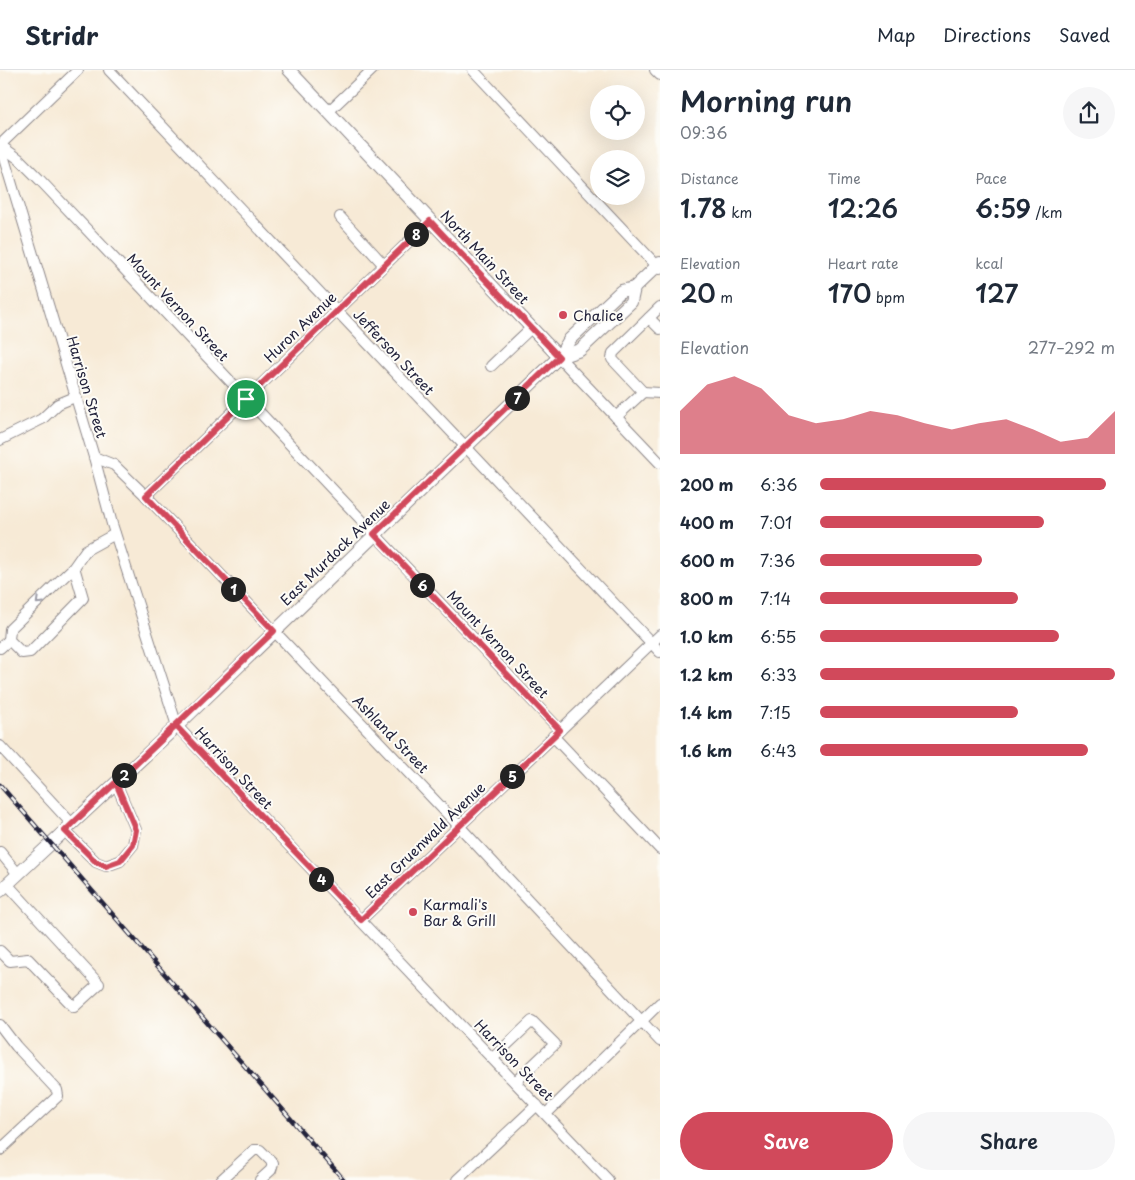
<!DOCTYPE html>
<meta charset="utf-8">
<style>
:root{--surface:#fff;--page:#f6f6f7;--text:#1f2937;--muted:#747a83;--line:#e0e1e3;--accent:#d1495b}
body{margin:0;font-family:"Playpen Sans",sans-serif;background:var(--page);color:var(--text);height:100vh;display:flex;flex-direction:column;font-size:19px;white-space:nowrap}
*{box-sizing:border-box;margin:0}
p{font-size:16px;color:var(--muted)}
.icon{flex:none;width:28px;height:28px;fill:none;stroke:currentColor;stroke-width:2;stroke-linecap:round;stroke-linejoin:round}
.map{position:relative;flex:1;overflow:hidden}
.drawer{display:flex;flex-direction:column;background:var(--surface);width:475px}
.drawer>*{flex:none}
.fabs{position:absolute;left:590px;top:15px;display:grid;gap:10px}
.fabs a{display:grid;place-items:center;width:55px;height:55px;border-radius:50%;background:var(--surface);box-shadow:0 5px 20px #0002;font-size:25px}
.pin{position:absolute;display:grid;place-items:center;width:42px;height:42px;color:#fff;margin:-21px;border:2px solid #fff;border-radius:50%;box-shadow:0 1px 5px #0007}
.km{position:absolute;width:25px;height:25px;margin:-12px;border-radius:50%;background:#222;color:#fff;font-size:14px;line-height:25px;text-align:center}
.round{display:grid;place-items:center;flex:none;width:52px;height:52px;border-radius:26px;background:var(--page)}
.overview{display:flex;align-items:center;justify-content:space-between;height:85px;padding:0 20px}
h1{font-size:28px;font-weight:600;line-height:38px}
.metrics{display:grid;grid-template-columns:repeat(3,1fr);gap:8px;height:85px;padding:5px 20px}
.metrics div{display:grid;align-content:center}
.metrics b{font-size:25px;font-weight:600}
.metrics small{font-size:14px;font-weight:400}
.metrics p{font-size:14px}
.chart{height:140px;padding:10px 20px}
.chart p{display:flex;justify-content:space-between}
.chart svg{width:100%;height:90px;margin-top:5px;fill:var(--accent);opacity:.7}
.primary-button{display:flex;gap:10px;margin-top:auto;padding:10px 20px}
.primary-button a{flex:1;height:58px;border-radius:30px;background:var(--accent);color:#fff;font-size:20px;font-weight:600;line-height:58px;text-align:center}
.primary-button a+a{background:var(--page);color:var(--text)}
ul{padding:0 20px;list-style:none;font-size:16px}
li{display:grid;grid-template-columns:80px 60px 1fr;align-items:center;height:38px}
li i{height:12px;border-radius:6px;background:var(--accent)}
header{display:flex;align-items:center;gap:30px;box-sizing:border-box;height:70px;padding:0 25px;background:var(--surface);border-bottom:1px solid var(--line)}
header strong{font-size:24px}
nav{display:flex;gap:28px;margin-inline-start:auto;font-size:18px}
main{display:flex;flex:1;min-height:0}
.map>svg:first-child{display:block}
.lines{fill:none;stroke-linecap:round;stroke-linejoin:round}
.minor-casing{stroke:#8c8688;stroke-width:12}
.major-casing{stroke:#8c8688;stroke-width:14}
.minor{stroke:#fff;stroke-width:10}
.major{stroke:#fff;stroke-width:12}
.rail-casing{stroke:#22223b;stroke-width:4.5}
.rail{stroke:#fdfcf7;stroke-width:2.5;stroke-dasharray:8;stroke-linecap:butt}
.oneway{stroke:#9c9ca7}
.route-casing{stroke:#fff;stroke-width:10}
.route{stroke:#d1495b;stroke-width:6}
.poi-dot{fill:#d1495b;stroke:#fdfcf7;stroke-width:2}
.labels{text-anchor:middle;dominant-baseline:central;stroke-width:4;stroke-linejoin:round;paint-order:stroke}
.street-label{font-size:14px;fill:#22223b;stroke:#fdfcf7}
.poi-label{font-size:14px;fill:#22223b;stroke:#fdfcf7;text-anchor:start}
</style>
<header>
<strong>Stridr</strong>
<nav><a>Map</a><a>Directions</a><a>Saved</a></nav>
</header>
<main>
<div class="map">
<svg width="660" height="1110" viewBox="0 0 660 1110">
<rect width="100%" height="100%" fill="#fdfcf7"/>
<filter id="ink" filterUnits="userSpaceOnUse"><feTurbulence type="fractalNoise" baseFrequency=".02" numOctaves="2"/><feDisplacementMap in="SourceGraphic" scale="10" xChannelSelector="R" yChannelSelector="G"/><feConvolveMatrix kernelMatrix="1 2 1 2 8 2 1 2 1" color-interpolation-filters="sRGB"/></filter>
<filter id="wash" filterUnits="userSpaceOnUse"><feTurbulence type="fractalNoise" baseFrequency=".0096" numOctaves="4" result="noise"/><feDisplacementMap in="SourceGraphic" scale="20" xChannelSelector="R" yChannelSelector="G"/><feGaussianBlur stdDeviation="1.12" result="paint"/><feColorMatrix in="noise" values="0 0 0 0 0 0 0 0 0 0 0 0 0 0 0 0 0 1.4 0 .05"/><feComposite in="paint" operator="in"/></filter>
<g filter="url(#wash)">
<rect width="100%" height="100%" fill="#f7ead6"/>
</g>
<g filter="url(#ink)">
<g class="lines">
<defs>
<g id="minor">
<path d="M109,0l551,582"/>
<path d="M473,0l187,199"/>
<path d="M655,0l5,5"/>
<path d="M328,42l44,-42"/>
<path d="M0,75l94,312 18,67 65,202 100,107 331,347"/>
<path d="M0,75l19,14 21,21 520,550"/>
<path d="M0,75l78,-75"/>
<path d="M340,147l44,48"/>
<path d="M649,248l11,11"/>
<path d="M559,287l101,106"/>
<path d="M491,296l40,-38"/>
<path d="M643,322l17,1"/>
<path d="M616,347l27,-25 -31,-33 1,-6 47,-46"/>
<path d="M0,370l42,-21 16,-15 17,-7"/>
<path d="M94,387l20,8 32,31 313,330 201,215"/>
<path d="M146,426l284,-275"/>
<path d="M74,497l9,31 -53,54 -8,1 -13,-13 1,-11 64,-62 12,-17 29,-16"/>
<path d="M0,578l9,-8"/>
<path d="M553,666l107,113"/>
<path d="M0,676l72,78"/>
<path d="M65,761l31,31 10,4 14,-5 13,-16 3,-15 -20,-47"/>
<path d="M0,782l18,22"/>
<path d="M361,850l299,-285"/>
<path d="M0,881l10,10 18,-2 46,48 25,-23 -92,-100"/>
<path d="M0,955l16,21 41,44 1,6 -58,54"/>
<path d="M493,988l39,-37 23,23 -40,38"/>
<path d="M546,1044l114,-111"/>
<path d="M221,1110l33,-30h6l13,13 -2,7 -11,10"/>
<path d="M457,1110l80,-75"/>
</g>
<g id="major">
<path d="M289,0l270,287"/>
<path d="M559,287l21,-7 51,-48 3,-14 26,-25"/>
<path d="M0,821l177,-165 382,-369 11,-18 51,-48 13,-3"/>
</g>
</defs>
<!-- minor casing -->
<use href="#minor" class="minor-casing"/>
<!-- major casing -->
<use href="#major" class="major-casing"/>
<!-- minor -->
<use href="#minor" class="minor"/>
<!-- major -->
<use href="#major" class="major"/>
<defs>
<path id="rail" d="M0,715l344,395"/>
</defs>
<!-- rail casing -->
<use href="#rail" class="rail-casing"/>
<!-- rail -->
<use href="#rail" class="rail"/>
</g>
<!-- one-way arrows -->
<defs><path id="oneway-chevron" d="M-2-3.5L2.5 0L-2 3.5" fill="none" stroke-width="1.6" stroke-linecap="round" stroke-linejoin="round" transform="scale(1.25)"/></defs>
<use class="oneway" href="#oneway-chevron" transform="translate(39 531) rotate(136)"/>
</g>
<g class="lines" filter="url(#ink)">
<defs>
<path id="route" d="M246,329l-100,97 128,135 -209,200 31,31 10,4 14,-5 13,-16 3,-15 -20,-47 60,-57 101,107 84,87 199,-190 -186,-196 185,-177 -129,-136 -184,178"/>
</defs>
<!-- route casing -->
<use href="#route" class="route-casing"/>
<!-- route -->
<use href="#route" class="route"/>
</g>
<!-- markers -->
<g class="poi-dot">
<circle cx="563" cy="245" r="5"/>
<circle cx="413" cy="842" r="5"/>
</g>
<g class="labels">
<!-- street labels -->
<g class="street-label">
<text transform="translate(485 187) rotate(47)">North Main Street</text>
<text transform="translate(178 237) rotate(47)">Mount Vernon Street</text>
<text transform="translate(300 257) rotate(-44)">Huron Avenue</text>
<text transform="translate(394 282) rotate(47)">Jefferson Street</text>
<text transform="translate(87 317) rotate(73)">Harrison Street</text>
<text transform="translate(335 482) rotate(-44)">East Murdock Avenue</text>
<text transform="translate(498 574) rotate(47)">Mount Vernon Street</text>
<text transform="translate(391 664) rotate(46)">Ashland Street</text>
<text transform="translate(234 698) rotate(47)">Harrison Street</text>
<text transform="translate(425 770) rotate(-44)">East Gruenwald Avenue</text>
<text transform="translate(514 990) rotate(46)">Harrison Street</text>
</g>
<!-- poi labels -->
<g class="poi-label">
<text x="573" y="245">Chalice</text>
<text x="423" y="834">Karmali's<tspan x="423" dy="16">Bar &amp; Grill</tspan></text>
</g>
</g>
</svg>
<div class="fabs">
<a><svg class="icon" aria-label="locate" viewBox="0 0 24 24"><circle cx="12" cy="12" r="6"/><path d="M12 2v4M12 18v4M2 12h4M18 12h4"/></svg></a>
<a><svg class="icon" aria-label="layers" viewBox="0 0 24 24"><path d="M12 4l9 5-9 5-9-5zM3 14l9 5 9-5"/></svg></a>
</div>
<div class="pin" style="left:246px;top:329px;background:#1e9e55"><svg class="icon" aria-label="arrive" viewBox="0 0 24 24"><path d="M6 21V4h12l-3 4 3 4H6"/></svg></div>
<b class="km" style="left:233px;top:519px">1</b>
<b class="km" style="left:124px;top:705px">2</b>
<b class="km" style="left:321px;top:809px">4</b>
<b class="km" style="left:512px;top:706px">5</b>
<b class="km" style="left:422px;top:515px">6</b>
<b class="km" style="left:517px;top:328px">7</b>
<b class="km" style="left:416px;top:164px">8</b>
</div>
<section class="drawer">
<div class="overview"><div><h1>Morning run</h1><p>09:36</p></div><a class="round"><svg class="icon" aria-label="share" viewBox="0 0 24 24"><path d="M12 15V3M7 8l5-5 5 5M5 13v7h14v-7"/></svg></a></div>
<div class="metrics">
<div><p>Distance</p><b>1.78<small> km</small></b></div>
<div><p>Time</p><b>12:26</b></div>
<div><p>Pace</p><b>6:59<small> /km</small></b></div>
</div>
<div class="metrics">
<div><p>Elevation</p><b>20<small> m</small></b></div>
<div><p>Heart rate</p><b>170<small> bpm</small></b></div>
<div><p>kcal</p><b>127</b></div>
</div>
<div class="chart"><p><span>Elevation</span>277–292 m</p>
<svg viewBox="0 0 160 44" preserveAspectRatio="none"><path d="M0 44V23L10 10L20 6L30 12L40 25L50 29L60 27L70 23L80 25L90 29L100 32L110 29L120 27L130 32L140 38L150 36L160 23V44z"/></svg>
</div>
<ul>
<li><b>200 m</b>6:36<i style="width:97%"></i></li>
<li><b>400 m</b>7:01<i style="width:76%"></i></li>
<li><b>600 m</b>7:36<i style="width:55%"></i></li>
<li><b>800 m</b>7:14<i style="width:67%"></i></li>
<li><b>1.0 km</b>6:55<i style="width:81%"></i></li>
<li><b>1.2 km</b>6:33<i style="width:100%"></i></li>
<li><b>1.4 km</b>7:15<i style="width:67%"></i></li>
<li><b>1.6 km</b>6:43<i style="width:91%"></i></li>
</ul>
<div class="primary-button"><a>Save</a><a>Share</a></div>
</section>
</main>
